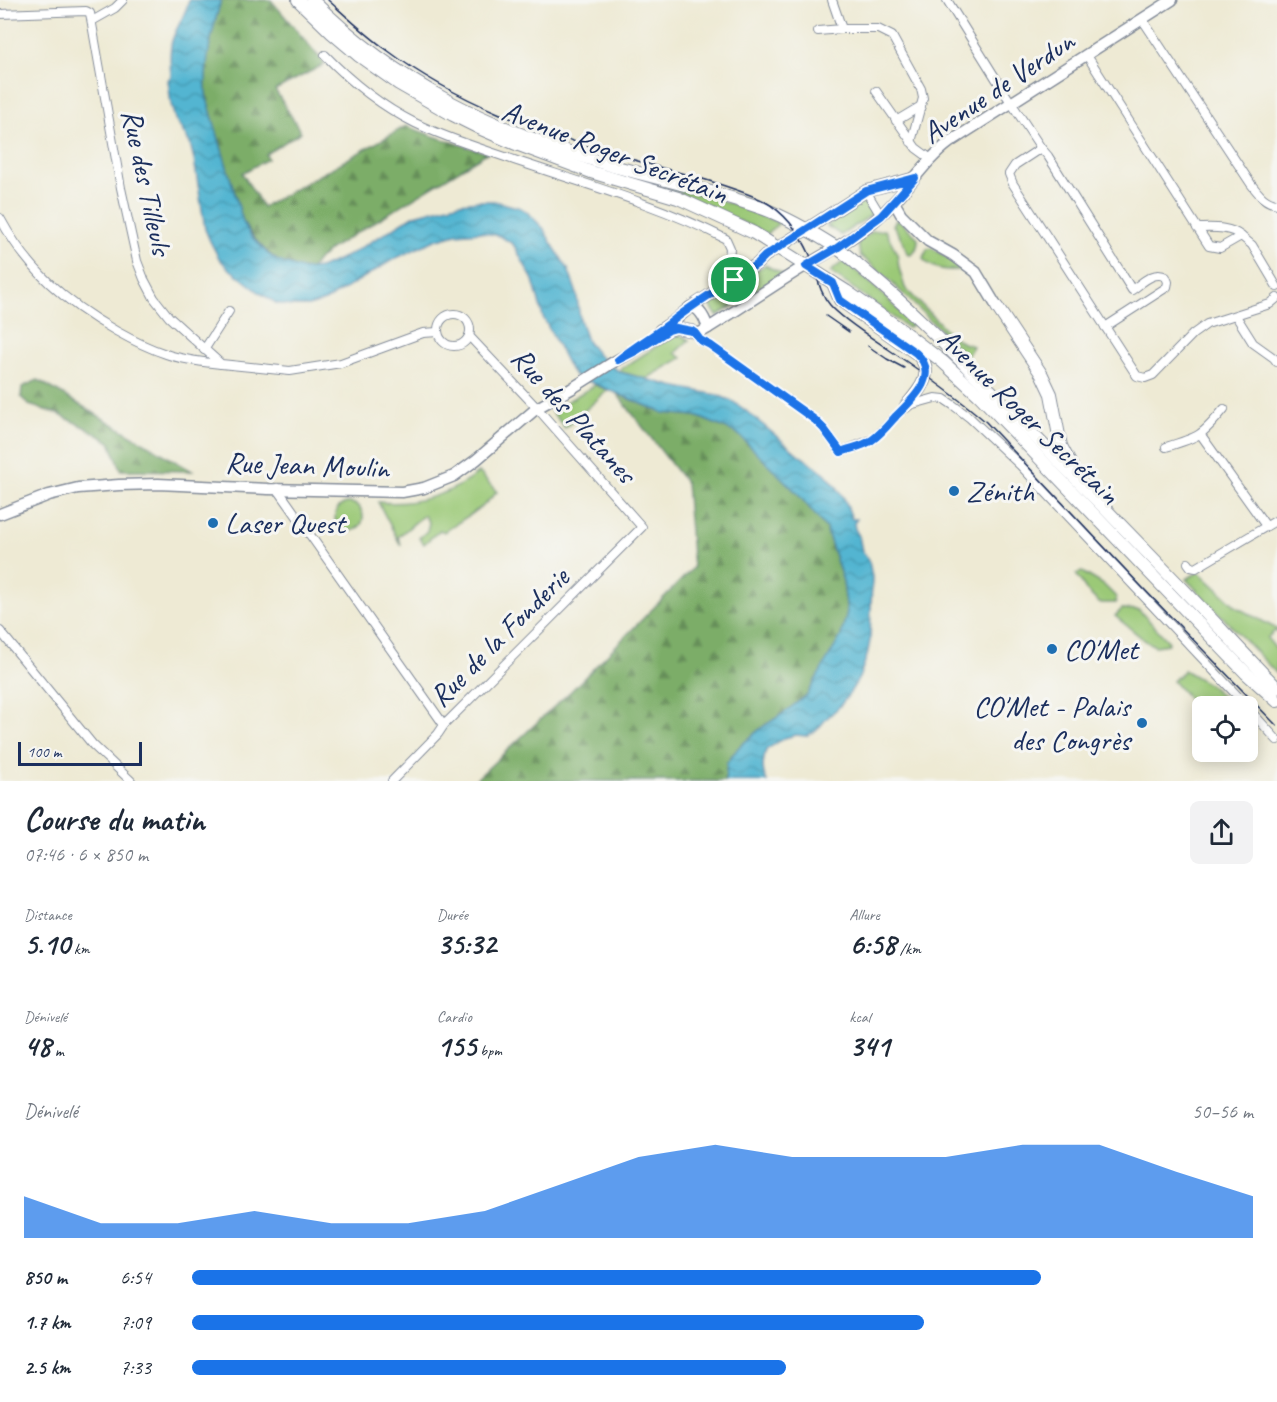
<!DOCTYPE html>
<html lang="fr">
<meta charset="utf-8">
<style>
:root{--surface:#fff;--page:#f2f2f3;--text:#1f2937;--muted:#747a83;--accent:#1a73e8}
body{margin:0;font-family:Caveat,sans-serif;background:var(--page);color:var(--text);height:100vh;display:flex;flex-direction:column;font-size:22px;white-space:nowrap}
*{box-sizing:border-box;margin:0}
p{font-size:20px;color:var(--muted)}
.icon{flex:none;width:33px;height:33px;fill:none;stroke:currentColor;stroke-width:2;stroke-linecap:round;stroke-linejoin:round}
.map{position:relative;height:781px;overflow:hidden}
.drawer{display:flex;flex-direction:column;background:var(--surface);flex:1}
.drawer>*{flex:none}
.buttons{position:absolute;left:1192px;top:696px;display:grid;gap:12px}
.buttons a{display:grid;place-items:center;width:66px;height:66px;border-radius:9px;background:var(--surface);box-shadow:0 3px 15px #0003;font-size:30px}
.scale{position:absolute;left:18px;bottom:15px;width:124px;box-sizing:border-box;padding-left:6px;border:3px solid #1b2f5e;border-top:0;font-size:16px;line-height:21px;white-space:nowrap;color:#1b2f5e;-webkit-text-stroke:4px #f6f6f2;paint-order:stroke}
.pin{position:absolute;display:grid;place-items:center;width:51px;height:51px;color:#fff;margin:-26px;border:3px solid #fff;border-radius:50%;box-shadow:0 2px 6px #0007}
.round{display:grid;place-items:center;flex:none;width:63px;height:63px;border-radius:9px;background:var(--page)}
.overview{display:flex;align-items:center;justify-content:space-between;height:102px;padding:0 24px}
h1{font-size:33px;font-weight:800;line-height:45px}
.figures{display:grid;grid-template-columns:repeat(3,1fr);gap:9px;height:102px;padding:6px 24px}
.figures div{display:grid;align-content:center}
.figures b{font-size:30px;font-weight:800}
.figures small{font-size:16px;font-weight:400}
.figures p{font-size:16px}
.chart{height:168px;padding:12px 24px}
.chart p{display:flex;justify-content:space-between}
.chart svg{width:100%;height:108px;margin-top:6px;fill:var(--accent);opacity:.7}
ul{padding:0 24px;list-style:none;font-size:20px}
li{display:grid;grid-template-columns:96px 72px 1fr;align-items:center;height:45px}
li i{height:15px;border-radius:8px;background:var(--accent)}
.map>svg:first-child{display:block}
.grass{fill:#9bc977;stroke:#5b7c6a;stroke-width:1.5}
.forest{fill:url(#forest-firs);stroke:#4c6e63;stroke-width:1.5}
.water{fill:url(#water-waves);stroke:#367298;stroke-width:1.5}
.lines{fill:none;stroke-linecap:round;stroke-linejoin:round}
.street-casing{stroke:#848c99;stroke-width:10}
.secondary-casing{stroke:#848c99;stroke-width:13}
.primary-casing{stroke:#848c99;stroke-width:14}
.street{stroke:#fff;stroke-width:8}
.secondary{stroke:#fff;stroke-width:10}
.primary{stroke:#fff;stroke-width:12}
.tram{stroke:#1b2f5e;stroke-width:1.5}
.route-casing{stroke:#fff;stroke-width:12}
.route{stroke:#1a73e8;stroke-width:8}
.poi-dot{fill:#1f6fb2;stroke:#f6f6f2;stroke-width:2}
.labels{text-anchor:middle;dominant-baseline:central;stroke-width:6;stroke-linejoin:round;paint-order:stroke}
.street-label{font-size:30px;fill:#1b2f5e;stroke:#f6f6f2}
.poi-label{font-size:30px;fill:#1b2f5e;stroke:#f6f6f2;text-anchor:start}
</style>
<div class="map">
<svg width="1277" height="781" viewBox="0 0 1277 781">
<defs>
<pattern id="forest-firs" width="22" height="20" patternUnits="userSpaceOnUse" patternTransform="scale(1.5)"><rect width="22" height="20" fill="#7cad68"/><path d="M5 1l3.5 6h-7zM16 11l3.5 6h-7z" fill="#658d59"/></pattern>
<pattern id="water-waves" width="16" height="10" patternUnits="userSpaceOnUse" patternTransform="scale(1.5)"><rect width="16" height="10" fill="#52b5d1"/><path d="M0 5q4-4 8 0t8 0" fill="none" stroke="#4394ad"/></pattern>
</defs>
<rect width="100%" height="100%" fill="#f6f6f2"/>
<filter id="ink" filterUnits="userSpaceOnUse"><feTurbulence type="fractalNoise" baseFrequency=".0167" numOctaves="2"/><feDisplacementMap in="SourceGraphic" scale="12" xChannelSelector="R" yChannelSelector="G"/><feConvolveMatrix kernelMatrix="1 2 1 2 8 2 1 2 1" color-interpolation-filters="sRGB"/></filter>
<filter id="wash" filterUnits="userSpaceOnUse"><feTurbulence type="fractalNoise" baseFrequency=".008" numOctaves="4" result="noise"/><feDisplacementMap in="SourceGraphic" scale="24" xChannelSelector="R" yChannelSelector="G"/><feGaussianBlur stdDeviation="1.35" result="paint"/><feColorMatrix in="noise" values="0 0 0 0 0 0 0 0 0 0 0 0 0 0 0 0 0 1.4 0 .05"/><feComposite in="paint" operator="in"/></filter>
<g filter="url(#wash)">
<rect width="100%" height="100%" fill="#eeead4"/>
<!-- grass -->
<g class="grass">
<path d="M642,179l91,25 46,19 -12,11 -87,-41 -38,-11z"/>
<path d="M864,201l9,13 -32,21 -14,-9z"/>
<path d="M896,220l4,1 18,17c0,7 -1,13 -8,17l-3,-2 -4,-12 -10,-16z"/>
<path d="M885,230l12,23 2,15 6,20 47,48 11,7 10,3 -6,10 -81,-79 -26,-22 -2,-11 1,-2 14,-11z"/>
<path d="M932,248l27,17 3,4 -2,1c-13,1 -28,-1 -37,-11l4,-10z"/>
<path d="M844,261l30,25 39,38 -5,4 -45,-33 -33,-23z"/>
<path d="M765,265l18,9 -66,42 -9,-15z"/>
<path d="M677,333l12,7 -14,13 7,5 -36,21 -28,-8z"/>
<path d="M595,385l13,5 -43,38 -14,-17z"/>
<path d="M479,472l18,20 -15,15 -38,25 -4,-2 -16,14 -5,-6 8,-7 2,-8 -5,-8 -26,22 3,7h-1l-22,-42c35,4 74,-7 101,-30z"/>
<circle cx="349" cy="517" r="14"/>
<path d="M1082,572l22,13 12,12v6h-17l-12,-12 -11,-17z"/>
<path d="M1199,572l39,36 39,21v3l-2,-1 -8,7 10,12v24l-91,-95z"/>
<path d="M1122,609l17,1 30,32 -1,2 -13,2 -8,-4 -32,-26z"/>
<path d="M1184,670l26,15 13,13 -4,7 -29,-5 -17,-19z"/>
</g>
<!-- forest -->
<g class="forest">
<path d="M221,0h50l54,64 -50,26 26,42 -35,22 2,5 -26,14 21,34 143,-81 27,10 54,17 -155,95 -13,11 -8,10c-30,4 -54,-25 -68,-47l-37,-126c-3,-32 6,-65 15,-96z"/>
<path d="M38,380l154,91 -71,-1 -11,-28 -24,-14 -28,-14 -29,-9 -8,-8 1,-10z"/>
<path d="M617,394l47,19 32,3 41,17 61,61 28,34 17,53 4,31 -6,24 -18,32 -16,27 -26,20 -20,13 -22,19 -12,16 -2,18h-251l97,-90 122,-123 -7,-85z"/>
</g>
<!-- water -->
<path class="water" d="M189,0h32c-9,31 -17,63 -15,95l37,127 8,14 17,18 10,7 26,9 16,-2 29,-13 66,-40 45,-12 18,-2h16l27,7 6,4 17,17 6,12 18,28 8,22 4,28 7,22 11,14 22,17 52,14 45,9 15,6 13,9 53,44 27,19 11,13 9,14 7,19h5l-3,4 1,6 4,7 3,15 7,10 3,16 -2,64 -3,15 -8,22 -10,16 -9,12 -13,12 -11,13 -10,5 -10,-1 -12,3 -18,12c-3,11 -5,21 1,31h-42l2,-18 11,-15 23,-20 20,-13 26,-20 34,-59 6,-24 -4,-31 -17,-53 -28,-34 -61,-61 -41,-17 -32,-3 -88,-37 -5,-5 -28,-54 -10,-37 -20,-36 -13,-8 -20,-4 -24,2 -21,6 -41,19 -69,42 -17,5h-17l-15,-3 -16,-10 -33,-26 -8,-9 -9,-17 -5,-12 -11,-70 -4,-16 -15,-24 -4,-15 -3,-24 3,-4c-1,-12 -2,-24 1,-35 4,-14 14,-26 17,-41z"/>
</g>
<g filter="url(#ink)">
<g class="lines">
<defs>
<g id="street">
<path d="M832,0l10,29h36l14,7 29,53 2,9 -12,44"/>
<path d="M947,0l61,98 33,50 7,8 84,134c10,-7 22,-20 34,-13l2,5 -1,5 -62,40"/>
<path d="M0,14l86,-3 4,2 31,175 16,73 7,18 10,19 15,19 21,19 31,28 69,7 51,-8 82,-30 15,-1"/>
<path d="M1142,19l109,165c8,10 13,18 26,20"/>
<path d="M92,21l23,-13 8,-8"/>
<path d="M818,31l24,-2"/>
<path d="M1086,54l123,192 11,2 21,-12 11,9 25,42"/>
<path d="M325,55c26,27 56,51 90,68 33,16 68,26 102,38 69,23 145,45 209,78l4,9 -2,22 6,10"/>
<path d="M876,91l40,57 15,11"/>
<path d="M896,121l25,-15"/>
<path d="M1041,148l-26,17 -6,9 4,10 124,192 8,2 8,-3 40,-41 14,-10 63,-20 7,-6"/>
<path d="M866,191l15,25"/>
<path d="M0,218c28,52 65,84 116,113 16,9 32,17 50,23 17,6 36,8 54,10"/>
<path d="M1197,228c15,0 32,-2 44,8"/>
<circle cx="454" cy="330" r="16"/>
<path d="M1236,316l17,27 21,15 3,4"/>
<path d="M695,333l5,7 10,5 105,75 9,9 17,23 33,-13 32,-33 29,-8 9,1 9,6 17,13 50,47 227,241"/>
<path d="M204,350l25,-39"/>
<path d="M1201,435l65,91"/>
<path d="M1166,447c33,-10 36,-11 58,-38"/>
<path d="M277,488l167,237"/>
<path d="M1188,563l3,4 5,1 81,-48"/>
<path d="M0,631l93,114 38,36"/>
<path d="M1248,708l29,32"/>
<path d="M392,781l46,-47 6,-9 198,-198 -105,-119 -68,-72"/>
</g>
<g id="secondary">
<path d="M894,202l7,12 27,27 25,14 23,17 21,35"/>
<path d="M690,307c10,0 15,12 18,21"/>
<path d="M660,330l15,-10 13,-11 69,-45 8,-8 101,-65c16,-5 32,-8 48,-13"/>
<path d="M0,514l49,-19 29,-7 41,-3 39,-1 110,5 134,3 22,-4 30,-12 22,-16 61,-52 34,-19 41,-26 24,-13 33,-20 7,-2 16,3 3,2h5c30,-18 59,-38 89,-57 31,-20 65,-36 92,-61 25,-22 42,-53 69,-73l222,-142"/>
</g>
<g id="primary">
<path d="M298,0l34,33 26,22 41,29 54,31 26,13 37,16 75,28 87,26 76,35 92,58 50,35 47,36 36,33 267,278 31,28"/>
<path d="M312,0c86,86 180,129 294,164 52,15 107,26 158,45 24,9 48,23 70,37 13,8 25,20 37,30 42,35 80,75 119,114 62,64 124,128 186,192 34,35 67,71 101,106"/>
<path d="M833,283l7,17 76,53c21,18 4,37 -10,53"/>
<path d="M997,307l45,68 9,19 10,52 12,23"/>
</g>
</defs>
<!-- street casing -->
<use href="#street" class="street-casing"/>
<!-- secondary casing -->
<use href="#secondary" class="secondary-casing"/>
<!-- primary casing -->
<use href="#primary" class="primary-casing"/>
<!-- street -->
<use href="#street" class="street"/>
<!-- secondary -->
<use href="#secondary" class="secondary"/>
<!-- primary -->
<use href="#primary" class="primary"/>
<!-- tram -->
<g class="tram">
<path d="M328,0c19,17 38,35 59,50 69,52 152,82 234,106 26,8 52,15 79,22 21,7 43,13 64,23 21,12 36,32 46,54 7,17 8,36 20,50 13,15 42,33 58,44 34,23 67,46 98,73l156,165 135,139"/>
<path d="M826,316l23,16"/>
<path d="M868,346l19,13 17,9"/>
</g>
</g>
</g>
<g class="lines" filter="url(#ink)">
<defs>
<path id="route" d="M915,178l-34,38 -44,32 -31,18 27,17 7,17 76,53c25,22 -4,47 -20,63 -7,8 -15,18 -24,24 -8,6 -21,8 -31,12l-17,-23 -9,-9 -105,-75 -10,-5 -5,-7 -3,-2 -16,-3 -7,2 -33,21 -18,9c18,-15 39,-26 57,-41 26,-20 55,-37 82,-55l8,-8 101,-65z"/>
</defs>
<!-- route casing -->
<use href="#route" class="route-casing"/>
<!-- route -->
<use href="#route" class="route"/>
</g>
<!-- markers -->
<g class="poi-dot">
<circle cx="954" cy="491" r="6"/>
<circle cx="213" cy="523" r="6"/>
<circle cx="1052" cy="649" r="6"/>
<circle cx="1142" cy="723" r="6"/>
</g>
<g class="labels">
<!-- street labels -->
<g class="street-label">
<text transform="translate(998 87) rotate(-34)">Avenue de Verdun</text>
<text transform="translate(615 152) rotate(21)">Avenue Roger Secrétain</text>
<text transform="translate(147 182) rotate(78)">Rue des Tilleuls</text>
<text transform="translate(574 415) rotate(48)">Rue des Platanes</text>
<text transform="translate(1029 416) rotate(44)">Avenue Roger Secrétain</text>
<text transform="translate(307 465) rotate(2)">Rue Jean Moulin</text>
<text transform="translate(499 637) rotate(-45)">Rue de la Fonderie</text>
</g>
<!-- poi labels -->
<g class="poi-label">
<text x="966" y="491">Zénith</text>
<text x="225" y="523">Laser Quest</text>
<text x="1064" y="649">CO'Met</text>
<text x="1130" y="706" text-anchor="end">CO'Met - Palais<tspan x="1130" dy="34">des Congrès</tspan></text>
</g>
</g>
</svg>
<div class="buttons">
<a><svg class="icon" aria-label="locate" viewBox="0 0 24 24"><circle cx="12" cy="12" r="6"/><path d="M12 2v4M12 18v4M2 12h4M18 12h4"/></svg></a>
</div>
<div class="scale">100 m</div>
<div class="pin" style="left:734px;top:280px;background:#1e9e55"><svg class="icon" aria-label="arrive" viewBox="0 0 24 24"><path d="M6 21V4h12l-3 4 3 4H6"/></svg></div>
</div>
<section class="drawer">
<div class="overview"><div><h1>Course du matin</h1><p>07:46 · 6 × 850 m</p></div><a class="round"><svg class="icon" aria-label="share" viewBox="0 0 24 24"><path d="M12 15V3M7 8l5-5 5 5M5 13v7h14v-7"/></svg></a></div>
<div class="figures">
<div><p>Distance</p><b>5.10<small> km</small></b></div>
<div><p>Durée</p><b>35:32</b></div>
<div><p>Allure</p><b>6:58<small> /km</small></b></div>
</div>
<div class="figures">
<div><p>Dénivelé</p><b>48<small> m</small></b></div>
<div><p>Cardio</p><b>155<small> bpm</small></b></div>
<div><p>kcal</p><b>341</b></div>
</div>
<div class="chart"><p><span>Dénivelé</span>50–56 m</p>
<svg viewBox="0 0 160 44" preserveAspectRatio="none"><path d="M0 44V27L10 38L20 38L30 33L40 38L50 38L60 33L70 22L80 11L90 6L100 11L110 11L120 11L130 6L140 6L150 17L160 27V44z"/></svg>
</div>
<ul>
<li><b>850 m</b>6:54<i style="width:80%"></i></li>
<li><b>1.7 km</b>7:09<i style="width:69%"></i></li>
<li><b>2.5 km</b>7:33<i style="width:56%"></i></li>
</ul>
</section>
